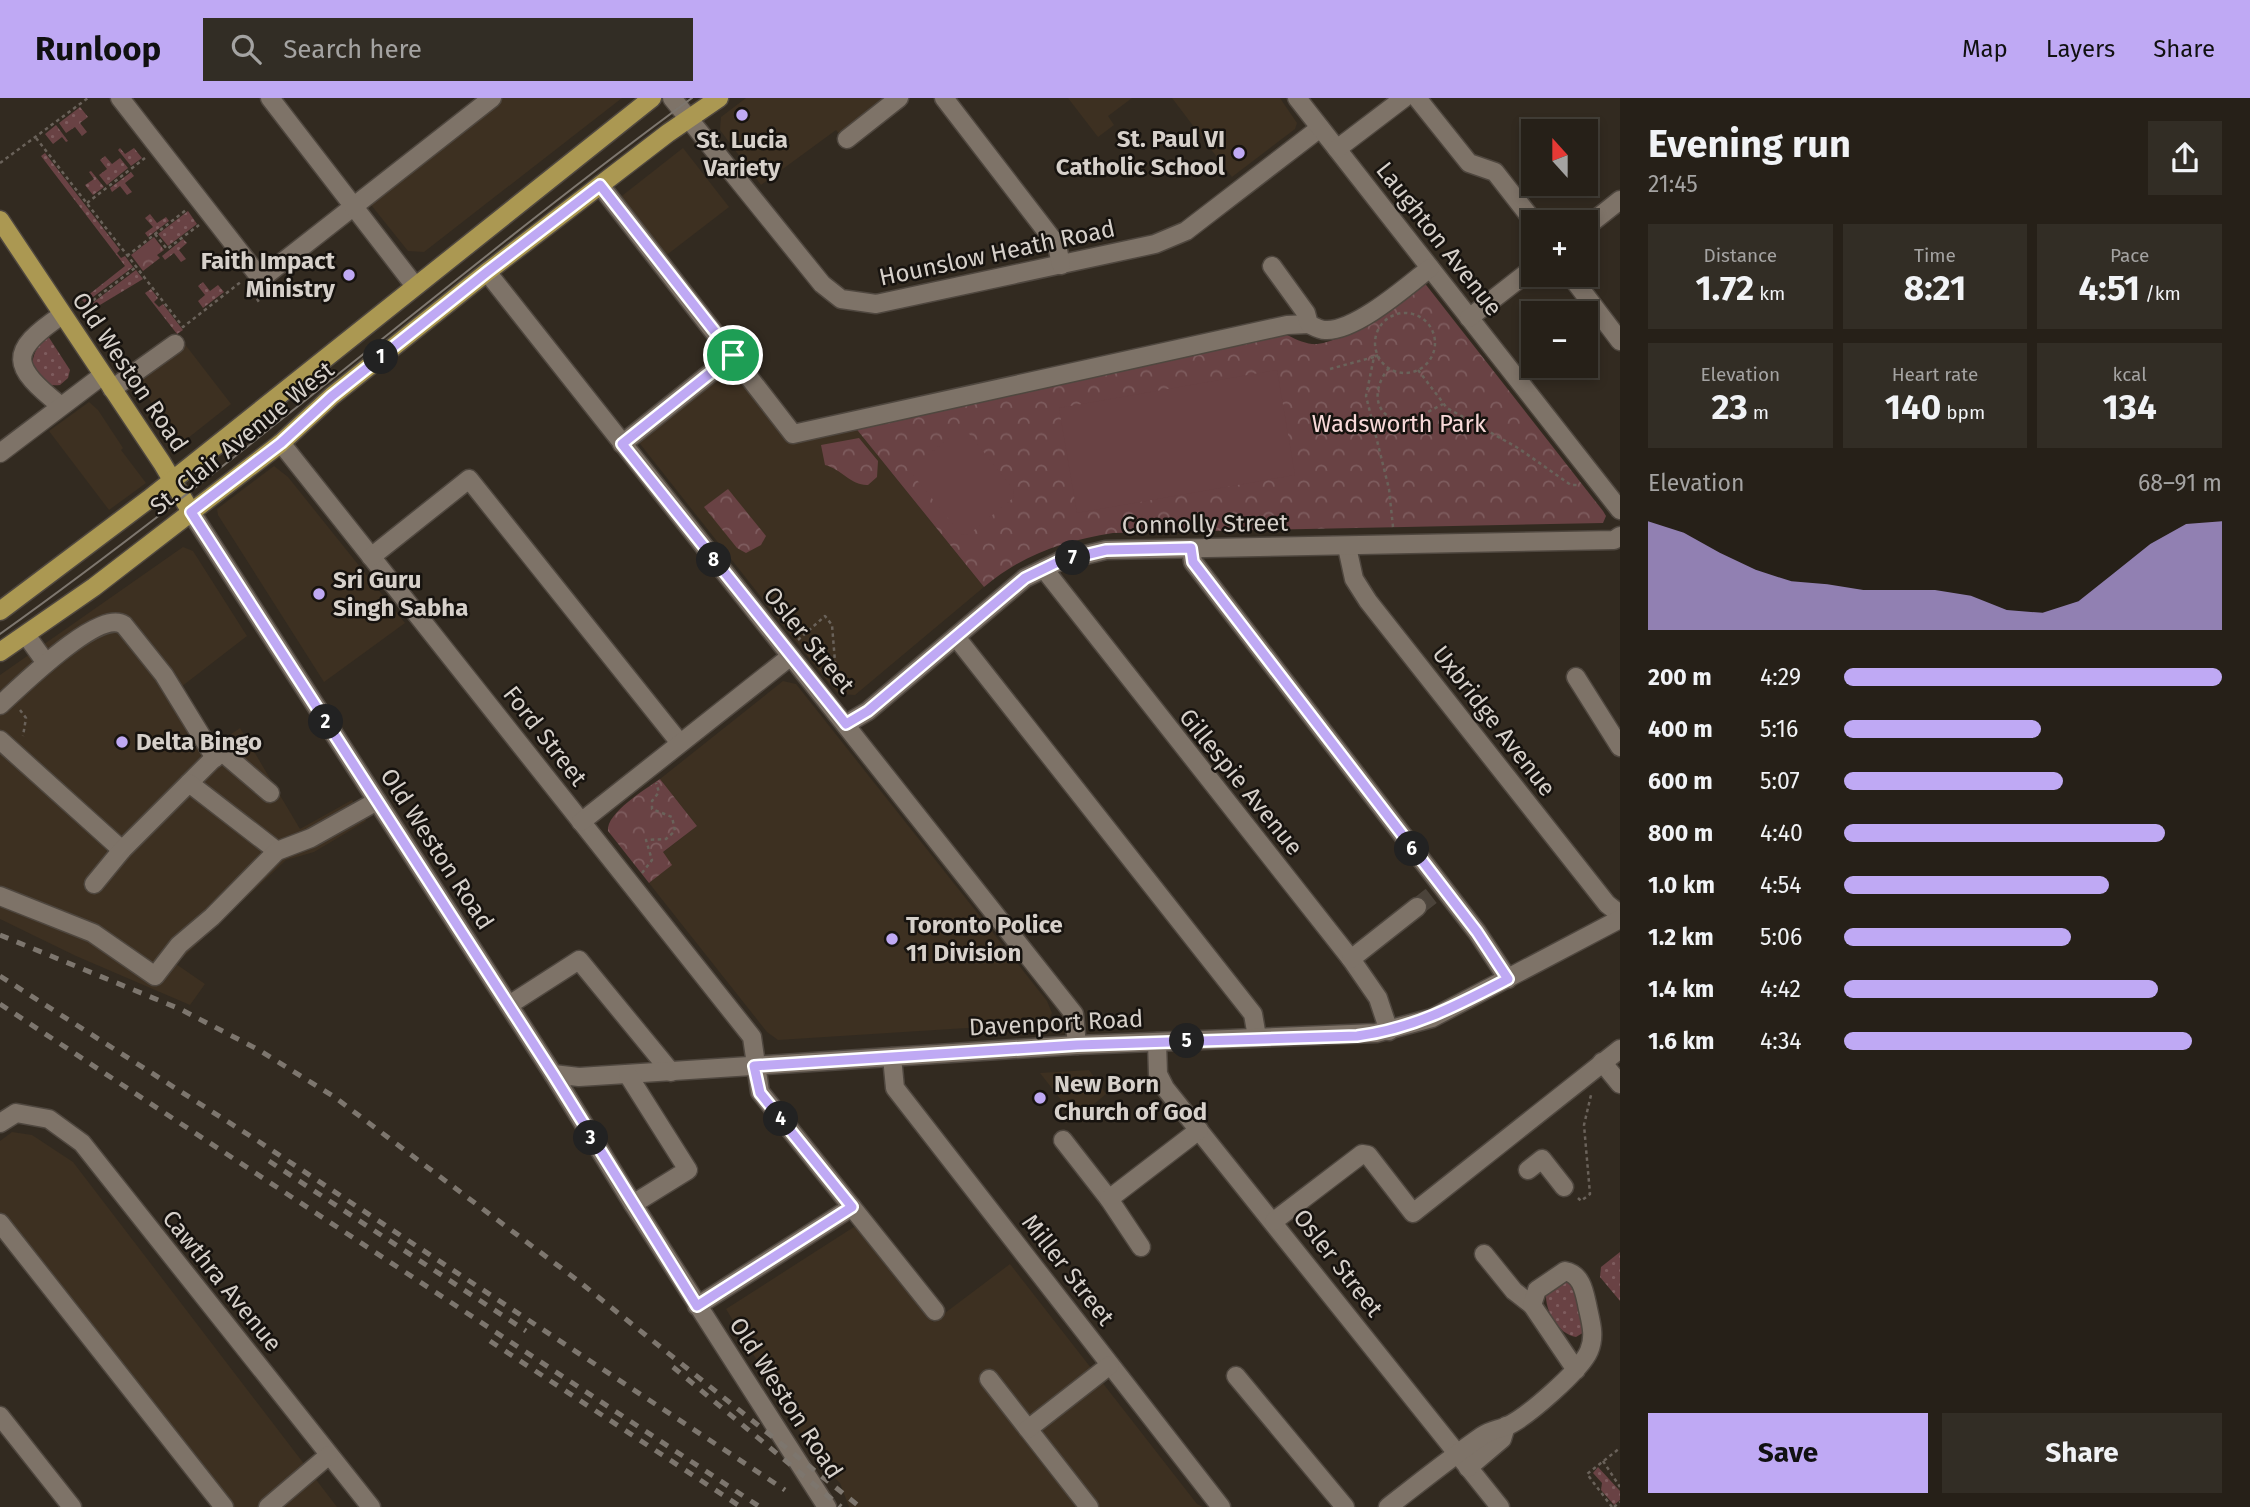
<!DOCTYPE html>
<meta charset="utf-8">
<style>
:root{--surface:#262018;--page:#322d25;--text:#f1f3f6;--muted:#a4a3a2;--line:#423e37;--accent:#bfa9f4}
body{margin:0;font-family:"Fira Sans",sans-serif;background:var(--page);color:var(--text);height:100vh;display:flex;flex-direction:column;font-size:26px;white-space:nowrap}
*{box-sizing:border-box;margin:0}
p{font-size:23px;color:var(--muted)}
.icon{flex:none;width:38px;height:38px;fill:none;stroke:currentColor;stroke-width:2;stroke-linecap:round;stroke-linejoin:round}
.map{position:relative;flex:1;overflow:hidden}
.drawer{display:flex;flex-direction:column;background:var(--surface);width:630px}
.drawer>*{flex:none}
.needle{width:46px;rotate:339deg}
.fabs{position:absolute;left:1521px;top:21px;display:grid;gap:14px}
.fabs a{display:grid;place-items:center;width:77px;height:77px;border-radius:0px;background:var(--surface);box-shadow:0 4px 10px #0003,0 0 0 2px var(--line);font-size:35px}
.pin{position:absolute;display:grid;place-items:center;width:60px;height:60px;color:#fff;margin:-30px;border:4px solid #fff;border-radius:50%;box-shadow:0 2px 7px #0007}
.km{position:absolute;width:35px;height:35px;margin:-18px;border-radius:50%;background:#222;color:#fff;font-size:19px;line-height:35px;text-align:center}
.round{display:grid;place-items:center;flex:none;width:74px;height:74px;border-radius:0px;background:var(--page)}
.summary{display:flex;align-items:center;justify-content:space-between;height:119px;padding:0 28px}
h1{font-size:38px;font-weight:700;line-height:52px}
.metrics{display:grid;grid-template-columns:repeat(3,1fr);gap:10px;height:119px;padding:7px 28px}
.metrics div{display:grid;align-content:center;border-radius:0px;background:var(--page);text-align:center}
.metrics b{font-size:35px;font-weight:700}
.metrics small{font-size:19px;font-weight:400}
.metrics p{font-size:19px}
.chart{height:196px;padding:14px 28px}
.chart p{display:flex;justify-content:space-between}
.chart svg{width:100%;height:126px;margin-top:7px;fill:var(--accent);opacity:.7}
.cta{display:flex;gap:14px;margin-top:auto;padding:14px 28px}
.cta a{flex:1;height:80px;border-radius:0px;background:var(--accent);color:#111;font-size:28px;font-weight:700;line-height:80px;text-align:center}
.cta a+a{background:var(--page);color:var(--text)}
ul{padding:0 28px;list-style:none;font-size:23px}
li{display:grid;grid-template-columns:112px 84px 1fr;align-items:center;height:52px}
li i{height:18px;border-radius:9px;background:var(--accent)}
header{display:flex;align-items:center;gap:42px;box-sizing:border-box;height:98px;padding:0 35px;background:var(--accent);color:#111}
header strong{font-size:33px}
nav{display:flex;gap:38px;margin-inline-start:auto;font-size:24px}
.search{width:490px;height:63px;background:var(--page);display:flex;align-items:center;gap:18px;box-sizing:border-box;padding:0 24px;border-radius:0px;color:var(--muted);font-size:26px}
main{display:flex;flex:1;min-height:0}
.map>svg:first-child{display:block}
.built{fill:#3d3021}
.grass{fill:url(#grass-dots)}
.park{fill:url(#park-crowns)}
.pitch{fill:#694244}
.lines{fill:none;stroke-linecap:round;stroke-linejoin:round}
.minor-tunnel{stroke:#4b433a;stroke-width:18;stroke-dasharray:18 9;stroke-linecap:butt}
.minor-casing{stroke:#4f473f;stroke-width:21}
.major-casing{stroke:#4f473f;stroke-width:21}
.path{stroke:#6a625a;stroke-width:2.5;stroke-dasharray:3.5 3.5;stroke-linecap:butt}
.minor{stroke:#7e7368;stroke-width:18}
.major{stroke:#ab9852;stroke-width:18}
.tram{stroke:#7d766e;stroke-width:2}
.rail{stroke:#7d766e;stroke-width:5;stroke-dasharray:9 9;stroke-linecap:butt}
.route-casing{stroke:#fff;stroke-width:14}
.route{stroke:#bfa9f4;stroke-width:9}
.poi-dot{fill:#bfa9f4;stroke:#17130f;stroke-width:2.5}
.labels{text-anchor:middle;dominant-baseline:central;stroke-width:5;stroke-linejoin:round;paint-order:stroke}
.poi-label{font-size:24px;font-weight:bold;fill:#d6d0ca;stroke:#17130f;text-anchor:start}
.street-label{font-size:24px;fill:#d6d0ca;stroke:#17130f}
.park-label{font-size:24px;fill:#f8d9d9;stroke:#17130f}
</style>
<header>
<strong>Runloop</strong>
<div class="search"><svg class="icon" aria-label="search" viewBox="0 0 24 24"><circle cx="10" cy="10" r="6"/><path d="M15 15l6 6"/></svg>Search here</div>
<nav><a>Map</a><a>Layers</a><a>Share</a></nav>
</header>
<main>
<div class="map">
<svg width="1620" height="1409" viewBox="0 0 1620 1409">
<defs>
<pattern id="grass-dots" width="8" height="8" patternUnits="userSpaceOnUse" patternTransform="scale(1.75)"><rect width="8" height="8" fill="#694244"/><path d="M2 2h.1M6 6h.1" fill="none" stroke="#7e5c5e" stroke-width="1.8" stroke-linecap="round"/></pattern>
<pattern id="park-crowns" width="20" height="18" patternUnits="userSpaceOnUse" patternTransform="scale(1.75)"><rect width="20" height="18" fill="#694244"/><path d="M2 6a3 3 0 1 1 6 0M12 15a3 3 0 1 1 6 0" fill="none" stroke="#7e5c5e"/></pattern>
</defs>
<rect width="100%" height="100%" fill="#322a20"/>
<!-- built -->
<g class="built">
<path d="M498,0h124l-198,154 -16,-1 -41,-51z"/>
<path d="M746,0h141l-47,37 -4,-5 -75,55 -41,-55 1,-13z"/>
<path d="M1068,0h64l-24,18 6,9 -16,12z"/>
<path d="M1172,0h108l17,25 -2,6 -63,48z"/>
<path d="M683,50l46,59 -65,50 -46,-58z"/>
<path d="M177,236l54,70 -48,38 -5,-1 -49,-71z"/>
<path d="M730,269l61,75 63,-16 130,161 -129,108 -16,-1 -10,-11 -192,-243z"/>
<path d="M89,304l9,8 25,38 -2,2 25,33 -37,27 -60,-79z"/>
<path d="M274,368l14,11 117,146 -81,59 -106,-167 -1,-6z"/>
<path d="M183,449l10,4 54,85 -66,51 37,56 22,-15 60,101 52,-29 14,21 -52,31 -28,8 -110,104 29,20 -15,21 -114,-49 -76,-37v-244z"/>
<path d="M783,583l13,3 251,317 5,12 -5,10 -269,17 -11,-8 -118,-149 22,-18 -9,-12 35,-27 -37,-47z"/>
<path d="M1089,972l17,24 -30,25 -36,-46z"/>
<path d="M12,1034l20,3 41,27 264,345h-110l-227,-287v-79z"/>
<path d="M857,1127l76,97 77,-58 187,240 6,3h-354l-9,-24 -21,-20 -93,-154z"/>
</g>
<!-- grass -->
<g class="grass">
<path d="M80,9l8,10 -8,6 7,9 -5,4 -7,-9 -9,6 -7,-10z"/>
<path d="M56,27l12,16 -2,1 -4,-5 -9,7 -8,-10z"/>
<path d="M120,50l5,6 9,-6 8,10 -11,8 -13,-16z"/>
<path d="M45,55l75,97 -3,3 4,5 4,-2 8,11 -48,36 -3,-3 43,-34 -84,-110z"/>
<path d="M105,58l7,8 8,-6 8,10 -21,17 -8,-10 8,-6 -7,-9z"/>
<path d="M91,73l13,16 -11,8 -8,-10 9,-6 -5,-7z"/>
<path d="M131,74l3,4 -9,7 7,9 -5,3 -7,-9 -8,6 -2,-4z"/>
<path d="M188,113l9,13 -29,22 -10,-12z"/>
<path d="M150,116l7,9 9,-6 3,4 -21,16 -3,-4 8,-6 -8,-9z"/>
<path d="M183,141l4,4 -8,7 7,9 -5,3 -7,-9 -9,7 -3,-4z"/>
<path d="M136,172l7,9 -53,32 -3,-4z"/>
<path d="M203,184l7,9 8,-6 6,7 -21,16 -5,-7 7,-6 -7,-9z"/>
<path d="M151,191l7,9 -4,4 5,5 4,-3 20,26 -6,4 -32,-41z"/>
<path d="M48,238l22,34 -2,8 -8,7c-32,4 -36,-31 -12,-49z"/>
<path d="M1620,1154v49l-20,-24 1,-10z"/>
<path d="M1565,1181l10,6 11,46 -10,6c-18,-3 -31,-26 -30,-43z"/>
<path d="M1598,1369l22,24v9l-6,5 -13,-15 1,-7 -9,-10z"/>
</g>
<!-- park -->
<g class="park">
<path d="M154,139l10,13 -7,5 3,3 -17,13 -12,-16z"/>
<path d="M1423,183l180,230 3,5 -3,7 -490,10c-49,8 -90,21 -129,54l-130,-161 431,-92c8,4 18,9 27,10 29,3 87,-46 111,-63z"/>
<path d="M859,340l19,23 -1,16 -9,8c-16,1 -27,-16 -43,-20l-4,-20z"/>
<path d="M728,391l38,47 -5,9 -15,8 -9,-5 -33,-41z"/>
<path d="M660,681l37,47 -34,26 9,13 -23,18 -41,-52c-2,-18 38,-42 52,-52z"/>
</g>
<!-- pitch -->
<g class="pitch">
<path d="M1277,272l18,105 -218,38 -18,-105z"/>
<path d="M959,332h7l48,60 -1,8 -45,37 -7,-1 -48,-59v-8z"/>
</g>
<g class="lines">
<!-- minor-tunnel -->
<path class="minor-tunnel" d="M1417,809l22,-17"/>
<defs>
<g id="minor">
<path d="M120,0l141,181 231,-181"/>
<path d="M270,0l145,188"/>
<path d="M672,0l150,186 19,15 35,5 279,-60 31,-13 134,-103"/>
<path d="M944,0l113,147 4,20"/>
<path d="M1297,0l323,412"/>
<path d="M1417,0l52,65 26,9 39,50"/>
<path d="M847,41l52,-41"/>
<path d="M1337,51l67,-51"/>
<path d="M600,87l193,249 494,-109 22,-1"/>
<path d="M1586,129l34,-27"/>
<path d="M1272,168l34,47 3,11c4,2 11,6 16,6 30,2 82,-44 105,-62"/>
<path d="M487,174l587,742 3,31"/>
<path d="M1570,177l50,66"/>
<path d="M1469,220l64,-50"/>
<path d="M112,291l63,-45"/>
<path d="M61,308c-50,-40 -54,-54 1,-91"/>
<path d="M281,345l471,594 8,55 175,219"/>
<path d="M622,346l111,-89"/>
<path d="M0,355l103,-78"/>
<path d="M191,414l362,562 80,130 194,303"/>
<path d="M1347,449l7,32 14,22 239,303 13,10"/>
<path d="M1191,451l2,13 284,370 31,47"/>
<path d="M371,459l98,-78 211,264"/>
<path d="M1044,471l307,390 27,39 11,33"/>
<path d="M26,537l20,28"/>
<path d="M956,539l297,377 4,23"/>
<path d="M1576,579l44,70"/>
<path d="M0,607c20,-18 99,-97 124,-80l40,50 51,83"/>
<path d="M846,626l22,-13 157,-133 35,-17 46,-11 508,-10 6,-4"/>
<path d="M0,642l122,110"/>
<path d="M189,685l32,-32 49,42"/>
<path d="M581,724l210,-166"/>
<path d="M94,786l28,-34 67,-67 88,68"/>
<path d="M0,798l93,37 62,43 24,-31 33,-28 65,-66 34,-13 66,-37"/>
<path d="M1351,861l66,-52"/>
<path d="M509,907l70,-45 92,112"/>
<path d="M1157,944l1,32 7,14 335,419"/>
<path d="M892,959l3,31 326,419"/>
<path d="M1602,964l18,22"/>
<path d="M553,976l26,3 498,-32 299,-12 56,-15 188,-99"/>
<path d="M628,977l60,95 -55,34"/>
<path d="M0,1025l16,-10 33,6 33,24 289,364"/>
<path d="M1063,1042l46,59"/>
<path d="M1528,1072l14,-11 22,28"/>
<path d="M1274,1123l88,-67 6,1 45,58 207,-164"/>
<path d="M0,1125l224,284"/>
<path d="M1141,1149l-32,-48 90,-69"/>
<path d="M1484,1156l30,37 18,14"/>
<path d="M697,1208l155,-99"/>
<path d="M1236,1278l109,131"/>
<path d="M989,1281l100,128"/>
<path d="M0,1318l72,91"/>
<path d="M1028,1331l82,-64"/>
<path d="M1468,1370l34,-29 4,-13"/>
<path d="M268,1409l61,-52"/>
<path d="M1388,1409c31,-24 62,-49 94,-71 9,-6 16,-6 25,-10 19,-8 74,-56 82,-75 7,-16 1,-31 -2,-47 -3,-14 -6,-30 -22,-33l-28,19 -5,15 44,65"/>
</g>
<g id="major">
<path d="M0,122l162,243 29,49"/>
<path d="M0,513l149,-112 503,-401"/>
<path d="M0,554l94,-65 187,-144 51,-47 155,-124 181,-139 51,-35"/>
</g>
</defs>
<!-- minor casing -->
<use href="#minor" class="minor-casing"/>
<!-- major casing -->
<use href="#major" class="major-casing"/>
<!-- path -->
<g class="path">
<path d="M36,40l147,189 59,-46"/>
<path d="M0,65l88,-65"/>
<path d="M87,105l58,-45"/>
<path d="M155,136l12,15 32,-24"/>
<path d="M127,158l59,-46"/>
<path d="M253,195l6,9"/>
<path d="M82,211l54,-42"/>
<circle cx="1405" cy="245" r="30"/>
<path d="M1378,257l-4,2 -8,39 23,93 4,38"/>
<path d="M1389,270c-20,24 -14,53 20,54l34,-18"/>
<path d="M1330,271l44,-12"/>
<path d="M1418,272l29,38 71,40 53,37h9"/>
<path d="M798,542l27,-24 7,9 5,61"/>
<path d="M20,612l6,8 -3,18"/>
<path d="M642,775l10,-13 -6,-20 20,-1 9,-8 -3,-14 -20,-8v-8l7,-9 -3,-9"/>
<path d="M1578,1100l3,3 9,-7 -6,-69 7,-30"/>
<path d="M1603,1363l17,26"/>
<path d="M1612,1409l-25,-33 33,-26"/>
<path d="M1614,1409l6,-5"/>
</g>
<!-- minor -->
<use href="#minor" class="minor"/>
<!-- major -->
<use href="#major" class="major"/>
<!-- tram -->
<path class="tram" d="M0,536c238,-170 457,-363 692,-536"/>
<!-- rail -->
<g class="rail">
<path d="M0,837l180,74 79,41 74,46 244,184 283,227"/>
<path d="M0,878l258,165 527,349"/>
<path d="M0,906l760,503"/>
<path d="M269,1063l257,170"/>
<path d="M490,1243l251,166"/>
<path d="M673,1269l168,140"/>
</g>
</g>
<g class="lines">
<defs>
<path id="route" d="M600,87l133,170 -111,89 224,280 22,-13 157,-133 35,-17 46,-11 85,-2 2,14 284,370 31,47c-50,26 -95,50 -151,57l-280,9 -323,21 6,27 92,114 -155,99 -144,-232 -362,-562 90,-69 51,-47 155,-124z"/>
</defs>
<!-- route casing -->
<use href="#route" class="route-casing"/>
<!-- route -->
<use href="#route" class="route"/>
</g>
<!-- markers -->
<g class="poi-dot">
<circle cx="742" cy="17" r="7"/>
<circle cx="1239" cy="55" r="7"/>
<circle cx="349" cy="177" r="7"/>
<circle cx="319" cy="496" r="7"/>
<circle cx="122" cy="644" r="7"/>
<circle cx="892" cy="841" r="7"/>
<circle cx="1040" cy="1000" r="7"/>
</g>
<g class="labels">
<!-- poi labels -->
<g class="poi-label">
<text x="1225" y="41" text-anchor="end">St. Paul VI<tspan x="1225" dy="28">Catholic School</tspan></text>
<text x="742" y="42" text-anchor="middle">St. Lucia<tspan x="742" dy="28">Variety</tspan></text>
<text x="335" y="163" text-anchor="end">Faith Impact<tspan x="335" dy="28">Ministry</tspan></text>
<text x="333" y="482">Sri Guru<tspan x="333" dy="28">Singh Sabha</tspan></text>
<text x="136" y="644">Delta Bingo</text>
<text x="906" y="827">Toronto Police<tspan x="906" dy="28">11 Division</tspan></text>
<text x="1054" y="986">New Born<tspan x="1054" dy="28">Church of God</tspan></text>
</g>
<!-- street labels -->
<g class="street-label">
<text transform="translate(1439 141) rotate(52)">Laughton Avenue</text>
<text transform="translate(997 155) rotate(-12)">Hounslow Heath Road</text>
<text transform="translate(130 274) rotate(56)">Old Weston Road</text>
<text transform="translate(242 340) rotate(-39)">St. Clair Avenue West</text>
<text transform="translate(1205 426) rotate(-1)">Connolly Street</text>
<text transform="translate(809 542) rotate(51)">Osler Street</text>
<text transform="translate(1494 623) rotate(52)">Uxbridge Avenue</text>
<text transform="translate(545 638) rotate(52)">Ford Street</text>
<text transform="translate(1241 684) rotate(51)">Gillespie Avenue</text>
<text transform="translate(437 751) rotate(57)">Old Weston Road</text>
<text transform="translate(1056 925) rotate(-3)">Davenport Road</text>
<text transform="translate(1338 1165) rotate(52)">Osler Street</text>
<text transform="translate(1068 1172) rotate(52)">Miller Street</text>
<text transform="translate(222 1183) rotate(51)">Cawthra Avenue</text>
<text transform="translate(786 1300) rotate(57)">Old Weston Road</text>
</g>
<!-- park labels -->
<g class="park-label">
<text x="1399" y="326">Wadsworth Park</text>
</g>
</g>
</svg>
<div class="fabs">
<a><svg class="needle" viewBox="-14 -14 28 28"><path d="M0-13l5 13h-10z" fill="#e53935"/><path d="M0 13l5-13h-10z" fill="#a4a3a2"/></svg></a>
<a>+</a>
<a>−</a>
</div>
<div class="pin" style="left:733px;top:257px;background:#1e9e55"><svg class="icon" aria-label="arrive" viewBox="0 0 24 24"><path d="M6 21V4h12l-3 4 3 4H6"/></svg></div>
<b class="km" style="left:381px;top:259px">1</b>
<b class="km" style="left:326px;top:624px">2</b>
<b class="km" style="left:591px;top:1040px">3</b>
<b class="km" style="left:781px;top:1021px">4</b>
<b class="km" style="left:1187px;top:943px">5</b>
<b class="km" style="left:1412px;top:751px">6</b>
<b class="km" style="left:1073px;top:460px">7</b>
<b class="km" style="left:714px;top:462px">8</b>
</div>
<section class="drawer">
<div class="summary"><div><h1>Evening run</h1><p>21:45</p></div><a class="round"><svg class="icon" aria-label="share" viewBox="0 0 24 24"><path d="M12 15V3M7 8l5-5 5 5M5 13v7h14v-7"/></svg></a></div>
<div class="metrics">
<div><p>Distance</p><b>1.72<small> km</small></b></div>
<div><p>Time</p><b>8:21</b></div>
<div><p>Pace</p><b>4:51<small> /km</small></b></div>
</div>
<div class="metrics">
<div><p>Elevation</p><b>23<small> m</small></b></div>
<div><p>Heart rate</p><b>140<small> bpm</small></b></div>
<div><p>kcal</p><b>134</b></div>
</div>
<div class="chart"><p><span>Elevation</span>68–91 m</p>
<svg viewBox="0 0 160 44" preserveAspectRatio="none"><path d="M0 44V6L10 10L20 17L30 23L40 27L50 28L60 30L70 30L80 30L90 32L100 37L110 38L120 34L130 24L140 14L150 7L160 6V44z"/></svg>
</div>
<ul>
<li><b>200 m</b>4:29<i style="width:100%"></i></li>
<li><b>400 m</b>5:16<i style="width:52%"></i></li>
<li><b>600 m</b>5:07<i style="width:58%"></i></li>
<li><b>800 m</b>4:40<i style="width:85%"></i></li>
<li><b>1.0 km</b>4:54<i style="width:70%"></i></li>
<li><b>1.2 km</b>5:06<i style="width:60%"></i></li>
<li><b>1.4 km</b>4:42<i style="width:83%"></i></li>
<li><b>1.6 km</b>4:34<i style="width:92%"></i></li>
</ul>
<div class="cta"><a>Save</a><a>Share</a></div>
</section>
</main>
